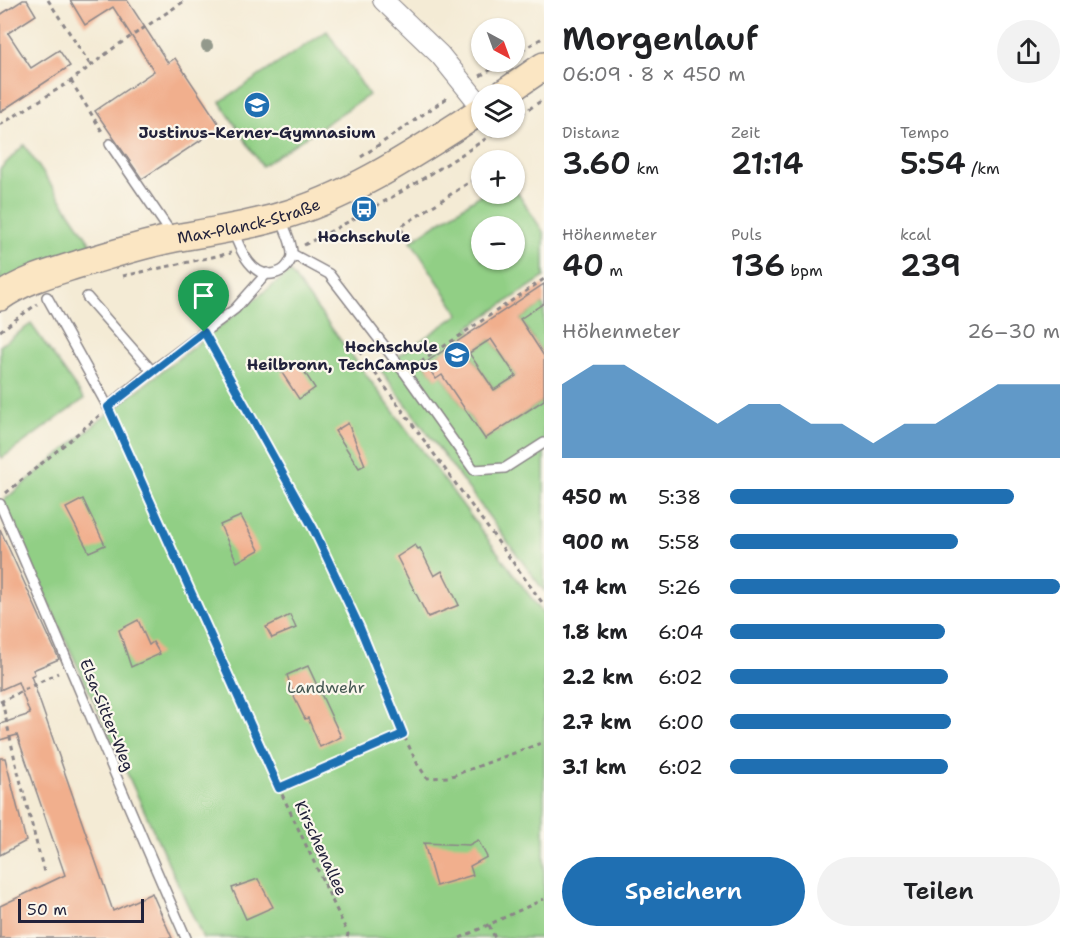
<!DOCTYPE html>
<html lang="de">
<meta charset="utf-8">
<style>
:root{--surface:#fff;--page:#f2f2f2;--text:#202124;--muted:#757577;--accent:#1f6fb2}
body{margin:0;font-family:"Shantell Sans",sans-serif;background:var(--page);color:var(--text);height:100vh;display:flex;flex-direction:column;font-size:22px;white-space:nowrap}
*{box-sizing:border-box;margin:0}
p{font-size:20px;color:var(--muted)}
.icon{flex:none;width:33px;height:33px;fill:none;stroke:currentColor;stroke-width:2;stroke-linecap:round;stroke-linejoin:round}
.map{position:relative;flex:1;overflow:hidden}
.panel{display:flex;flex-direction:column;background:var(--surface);width:534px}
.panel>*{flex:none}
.needle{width:39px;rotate:139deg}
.fabs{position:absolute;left:471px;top:18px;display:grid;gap:12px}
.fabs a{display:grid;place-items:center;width:54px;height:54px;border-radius:50%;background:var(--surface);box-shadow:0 2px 4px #0004;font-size:30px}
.scale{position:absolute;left:18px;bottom:15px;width:126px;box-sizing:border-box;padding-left:6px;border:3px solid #22223b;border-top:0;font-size:16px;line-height:21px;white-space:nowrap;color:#22223b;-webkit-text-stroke:4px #fbf7ec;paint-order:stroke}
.pin{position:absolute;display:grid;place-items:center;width:51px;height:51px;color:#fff;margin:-62px -26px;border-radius:50% 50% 50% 0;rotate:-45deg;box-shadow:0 0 6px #0007}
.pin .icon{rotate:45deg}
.round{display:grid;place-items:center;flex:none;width:63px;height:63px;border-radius:32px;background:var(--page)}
.head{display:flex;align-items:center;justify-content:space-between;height:102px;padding:0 18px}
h1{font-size:33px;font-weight:600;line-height:45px}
.figures{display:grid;grid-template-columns:repeat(3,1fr);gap:9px;height:102px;padding:6px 18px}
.figures div{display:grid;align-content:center}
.figures b{font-size:30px;font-weight:600}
.figures small{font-size:16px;font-weight:400}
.figures p{font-size:16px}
.chart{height:168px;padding:12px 18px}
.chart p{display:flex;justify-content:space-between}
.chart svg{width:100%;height:108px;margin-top:6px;fill:var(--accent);opacity:.7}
.button{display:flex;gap:12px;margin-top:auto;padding:12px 18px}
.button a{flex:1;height:69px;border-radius:36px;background:var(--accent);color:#fff;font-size:24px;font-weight:600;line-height:69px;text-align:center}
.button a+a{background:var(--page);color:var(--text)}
ul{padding:0 18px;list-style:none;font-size:20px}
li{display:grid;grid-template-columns:96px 72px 1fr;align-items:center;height:45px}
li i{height:15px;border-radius:8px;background:var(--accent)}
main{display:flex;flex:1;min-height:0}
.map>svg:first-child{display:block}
.green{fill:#91cf85;stroke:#5a7860;stroke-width:1.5;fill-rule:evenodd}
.building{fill:#f1af8d;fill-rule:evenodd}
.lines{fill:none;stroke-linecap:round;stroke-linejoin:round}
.lane-casing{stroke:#8b8688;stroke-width:12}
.street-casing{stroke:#8b8688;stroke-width:22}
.secondary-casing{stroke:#8b8688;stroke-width:30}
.path{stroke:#8b8688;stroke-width:3;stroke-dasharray:4.5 4.5;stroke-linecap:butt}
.lane{stroke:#fff;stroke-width:9}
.street{stroke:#fff;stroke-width:20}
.secondary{stroke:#fbe6c3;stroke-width:27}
.tree{fill:#93998c}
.route-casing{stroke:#fff;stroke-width:12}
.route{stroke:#1f6fb2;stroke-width:8}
.labels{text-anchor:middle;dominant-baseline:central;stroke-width:4.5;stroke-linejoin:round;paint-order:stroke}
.poi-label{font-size:16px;font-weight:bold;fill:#22223b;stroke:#fbf7ec}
.street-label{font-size:16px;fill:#22223b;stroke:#fbf7ec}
.park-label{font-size:16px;fill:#435651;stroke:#fbf7ec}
</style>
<main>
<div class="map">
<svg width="544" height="938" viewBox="0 0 544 938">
<rect width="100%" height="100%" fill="#fbf7ec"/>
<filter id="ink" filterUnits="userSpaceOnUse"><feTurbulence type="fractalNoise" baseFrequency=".0167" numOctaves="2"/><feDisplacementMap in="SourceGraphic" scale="12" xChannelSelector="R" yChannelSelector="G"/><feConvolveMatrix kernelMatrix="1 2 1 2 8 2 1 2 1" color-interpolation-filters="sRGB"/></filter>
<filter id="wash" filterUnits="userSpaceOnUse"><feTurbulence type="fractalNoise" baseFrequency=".008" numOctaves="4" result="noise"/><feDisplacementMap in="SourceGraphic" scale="24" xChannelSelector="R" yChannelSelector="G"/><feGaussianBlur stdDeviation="1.35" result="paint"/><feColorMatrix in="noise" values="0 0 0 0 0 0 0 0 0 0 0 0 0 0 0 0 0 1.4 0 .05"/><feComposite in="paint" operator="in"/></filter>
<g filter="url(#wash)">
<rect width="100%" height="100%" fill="#f4ebd5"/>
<!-- green -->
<g class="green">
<path d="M327,31l42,64 -107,71 -42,-64z"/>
<path d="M24,145l68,100 -92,46v-122z"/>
<path d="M515,189l29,44v44l-75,50 3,5 -47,32 11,14 6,-3 43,64 59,-39v191l-164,-222 79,-55 -48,-73 71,-47h32zM482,226h32v34h-32z"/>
<path d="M290,272l254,343v323h-341l-201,-436 114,-95z"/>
<path d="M542,304l2,4v48l-24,-37z"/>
<path d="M31,324l53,75 -82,59 -2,-3v-109z"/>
<path d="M491,339l25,37 -22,14 -25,-37z"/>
</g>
<g id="blocks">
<!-- building -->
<g class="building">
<path d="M23,0h4l9,15 -28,18 23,35 28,-18 11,16 -70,46v-97z"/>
<path d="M70,0h57l41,63 7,-5 46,69 -79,52 -47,-68 59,-40 -41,-64 -28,18z"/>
<path d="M544,284v19l-24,16 24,37v44l-59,39 -43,-64 -6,4 -11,-16zM491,339l25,37 -22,14 -25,-37z"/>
<path d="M298,362l17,26 -16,11 -17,-26z"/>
<path d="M348,423l17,42 -6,3 -24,-37z"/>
<path d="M83,499l22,46 -16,7 -23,-44z"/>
<path d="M241,516l18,34 -22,12 -17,-37z"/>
<path d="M0,529l59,130 -26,11 2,4 -4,2 82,235 39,-18 20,45h-172v-32l65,-31 -48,-140 -17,5v-16l30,-10 -12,-32 -18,8z"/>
<path d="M415,545l3,4 2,-1 14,28 8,-5 17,34 -31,12 -31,-60z"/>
<path d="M290,615l6,13 -24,10 -6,-11z"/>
<path d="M138,620l11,25 4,-3 7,12 -29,13 -12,-37z"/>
<path d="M308,666l33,71 -21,10 -12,-29 -3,1 -10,-20 -8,-24z"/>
<path d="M0,758h5l21,83 -26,14z"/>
<path d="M478,840l9,17 -17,9 3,9 -37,11 -12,-43 45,2z"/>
<path d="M258,879l15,28 -27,12 -14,-31z"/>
</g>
</g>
</g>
<g filter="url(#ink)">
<use href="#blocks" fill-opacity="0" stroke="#8b8688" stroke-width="1.5"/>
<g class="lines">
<defs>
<g id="lane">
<path d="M110,144l63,92"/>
<path d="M233,230c6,18 21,55 48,41 5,-2 10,-10 11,-15 1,-12 -7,-26 -11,-37"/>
<path d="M292,254l37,20 76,99 69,97 31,-2 39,-25"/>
<path d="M47,297l61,110 44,-36 83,-62 32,-36"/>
<path d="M87,297l65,74"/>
<path d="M0,504c63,144 122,290 186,434"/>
</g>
<path id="street" d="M383,0l57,55 42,52"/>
<g id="secondary">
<path d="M503,94l41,-28"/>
<path id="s1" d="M0,297c24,-17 51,-24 79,-33 32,-9 64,-20 96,-26 35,-6 69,-11 103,-21 73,-20 140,-66 204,-107"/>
</g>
</defs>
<!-- lane casing -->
<use href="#lane" class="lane-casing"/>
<!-- street casing -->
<use href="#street" class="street-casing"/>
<!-- secondary casing -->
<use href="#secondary" class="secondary-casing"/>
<!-- path -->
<g class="path">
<path d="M48,0l43,66"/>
<path d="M514,55l30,-18"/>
<path d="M480,76l24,-14"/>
<path d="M71,81l32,52"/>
<path d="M514,119l30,-20"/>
<path d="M0,125l71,-44 44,-34 71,-47"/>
<path d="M361,157l89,-61"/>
<path d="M403,243l-1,-17 80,-52"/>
<path d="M304,245c69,-35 134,-74 198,-117"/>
<path d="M123,276l108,-23"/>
<path d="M0,331l37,-27"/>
<path d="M210,342l103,186 47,100 43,106 15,31 9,13 22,-1 95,-35"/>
<path d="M359,351l185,254"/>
<path d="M413,367l131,-88"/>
<path d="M112,417l167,371 69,146 -1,4"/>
<path d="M6,493l94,-78"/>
<path d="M2,701l13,59 29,112"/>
<path d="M0,702l58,-29"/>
<path d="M279,788l124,-54"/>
<path d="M489,925l6,13"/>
<path d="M460,938l84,-39"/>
</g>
<!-- lane -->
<use href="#lane" class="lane"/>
<!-- street -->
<use href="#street" class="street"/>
<!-- secondary -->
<use href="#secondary" class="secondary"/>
</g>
<!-- trees -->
<circle class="tree" cx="207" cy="46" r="6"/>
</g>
<g class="lines" filter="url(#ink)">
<defs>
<path id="route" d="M204,332l109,196 47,100 43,106 -124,54 -171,-381z"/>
</defs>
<!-- route casing -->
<use href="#route" class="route-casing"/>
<!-- route -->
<use href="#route" class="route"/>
</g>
<!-- icons -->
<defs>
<symbol id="school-disc" viewBox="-11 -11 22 22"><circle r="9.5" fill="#1f6fb2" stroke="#fbf7ec"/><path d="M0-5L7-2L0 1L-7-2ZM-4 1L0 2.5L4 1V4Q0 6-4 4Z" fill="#fff"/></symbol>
<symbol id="bus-disc" viewBox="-11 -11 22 22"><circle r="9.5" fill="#1f6fb2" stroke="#fbf7ec"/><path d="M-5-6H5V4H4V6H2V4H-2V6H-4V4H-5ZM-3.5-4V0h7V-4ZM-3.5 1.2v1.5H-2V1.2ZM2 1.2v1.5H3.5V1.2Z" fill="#fff"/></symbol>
<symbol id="university-disc" viewBox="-11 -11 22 22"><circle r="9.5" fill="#1f6fb2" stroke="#fbf7ec"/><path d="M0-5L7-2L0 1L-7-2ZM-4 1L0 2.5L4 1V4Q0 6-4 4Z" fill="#fff"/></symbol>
</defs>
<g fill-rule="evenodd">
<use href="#school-disc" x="242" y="90" width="30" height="30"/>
<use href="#bus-disc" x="349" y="194" width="30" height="30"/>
<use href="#university-disc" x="442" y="340" width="30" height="30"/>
</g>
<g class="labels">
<!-- poi labels -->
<g class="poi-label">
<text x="257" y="132">Justinus-Kerner-Gymnasium</text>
<text x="364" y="236">Hochschule</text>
<text x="438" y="346" text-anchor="end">Hochschule<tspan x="438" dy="18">Heilbronn, TechCampus</tspan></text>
</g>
<!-- street labels -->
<g class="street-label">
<text stroke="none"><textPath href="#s1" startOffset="261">Max-Planck-Straße</textPath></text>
<text transform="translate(107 715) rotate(68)">Elsa-Sitter-Weg</text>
<text transform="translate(321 848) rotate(65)">Kirschenallee</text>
</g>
<!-- park labels -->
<g class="park-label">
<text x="326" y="687">Landwehr</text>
</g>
</g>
</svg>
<div class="fabs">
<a><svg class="needle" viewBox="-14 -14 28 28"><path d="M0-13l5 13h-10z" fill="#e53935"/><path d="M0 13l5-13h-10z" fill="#757577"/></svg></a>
<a><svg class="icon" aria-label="layers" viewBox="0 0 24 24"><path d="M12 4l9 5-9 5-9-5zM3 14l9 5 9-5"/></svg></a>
<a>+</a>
<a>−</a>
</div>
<div class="scale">50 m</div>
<div class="pin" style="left:204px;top:332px;background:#1e9e55"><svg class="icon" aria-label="arrive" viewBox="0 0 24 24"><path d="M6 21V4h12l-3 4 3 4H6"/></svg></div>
</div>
<section class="panel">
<div class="head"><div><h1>Morgenlauf</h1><p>06:09 · 8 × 450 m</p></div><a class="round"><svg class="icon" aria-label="share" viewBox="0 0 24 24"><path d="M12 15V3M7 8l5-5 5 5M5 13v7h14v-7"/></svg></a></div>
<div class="figures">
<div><p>Distanz</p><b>3.60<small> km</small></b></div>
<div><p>Zeit</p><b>21:14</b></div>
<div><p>Tempo</p><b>5:54<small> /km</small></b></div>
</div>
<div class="figures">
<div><p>Höhenmeter</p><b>40<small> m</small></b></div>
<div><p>Puls</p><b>136<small> bpm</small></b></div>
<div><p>kcal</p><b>239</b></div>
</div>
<div class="chart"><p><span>Höhenmeter</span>26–30 m</p>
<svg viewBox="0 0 160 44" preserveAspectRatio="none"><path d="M0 44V14L10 6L20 6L30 14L40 22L50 30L60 22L70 22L80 30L90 30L100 38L110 30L120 30L130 22L140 14L150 14L160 14V44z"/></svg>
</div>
<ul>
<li><b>450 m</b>5:38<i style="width:86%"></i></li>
<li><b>900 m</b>5:58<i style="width:69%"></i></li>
<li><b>1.4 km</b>5:26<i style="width:100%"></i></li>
<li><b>1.8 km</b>6:04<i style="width:65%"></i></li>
<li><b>2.2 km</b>6:02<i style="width:66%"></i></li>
<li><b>2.7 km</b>6:00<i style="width:67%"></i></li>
<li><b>3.1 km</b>6:02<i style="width:66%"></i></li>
</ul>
<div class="button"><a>Speichern</a><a>Teilen</a></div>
</section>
</main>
